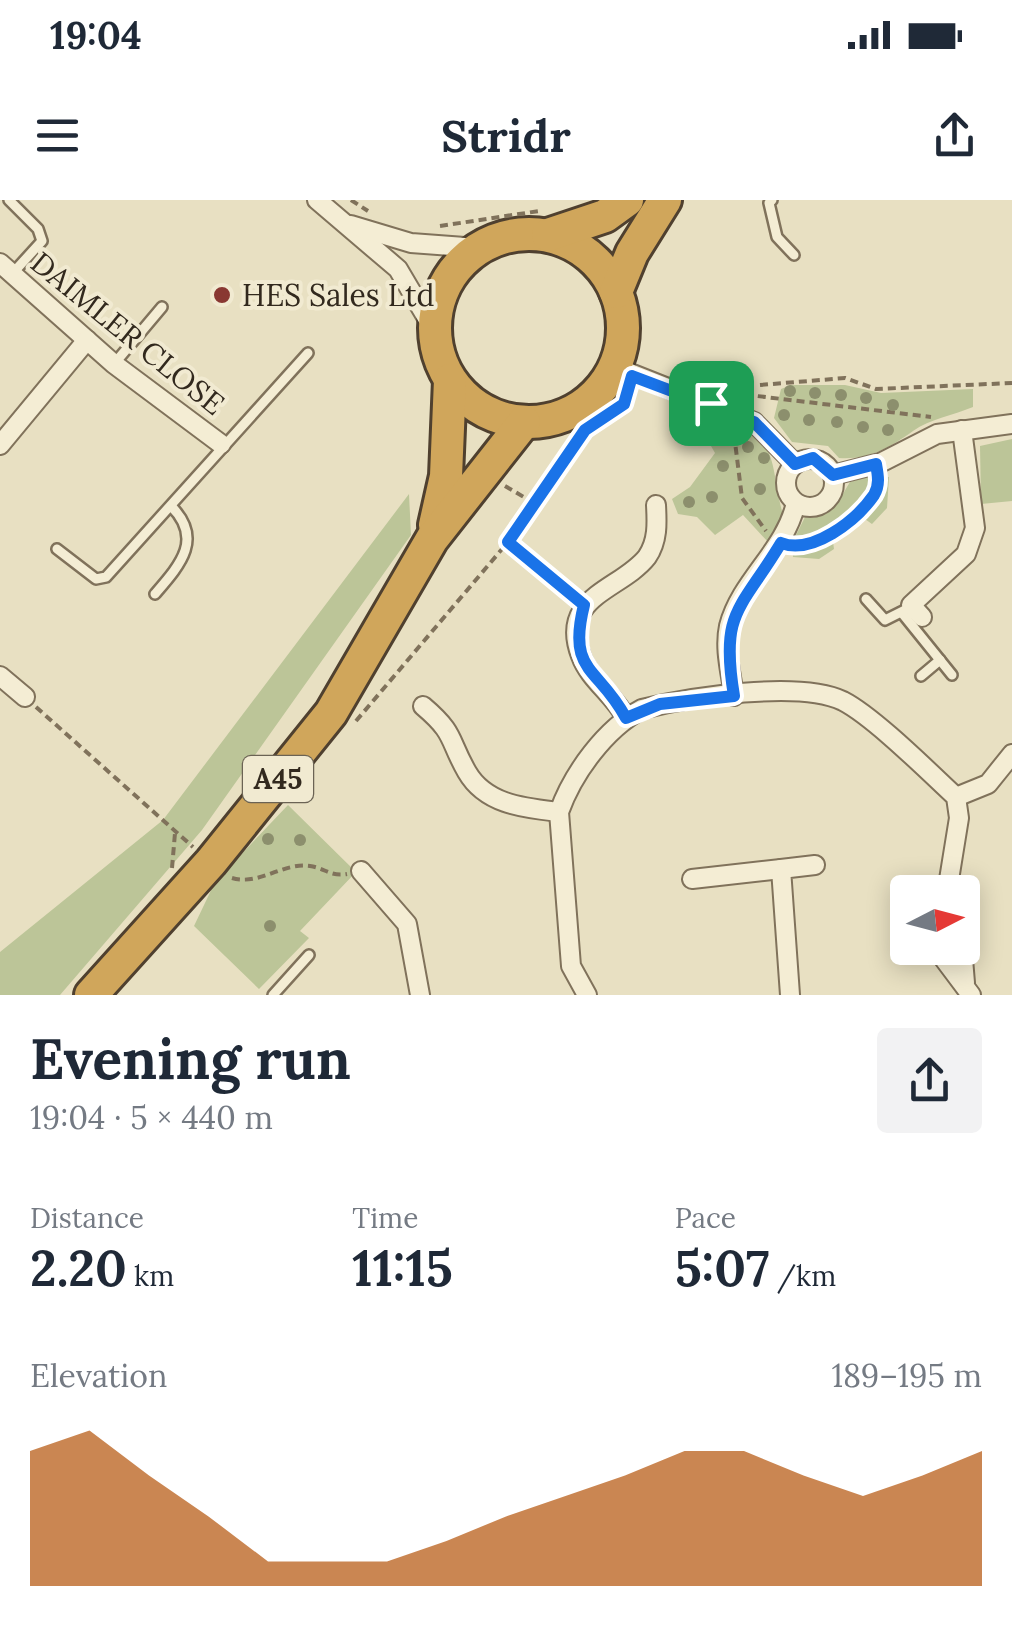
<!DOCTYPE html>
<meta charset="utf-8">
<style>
:root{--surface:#fff;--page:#f2f2f3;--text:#1f2937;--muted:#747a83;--accent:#b45309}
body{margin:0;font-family:Lora,serif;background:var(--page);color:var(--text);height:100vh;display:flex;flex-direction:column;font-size:38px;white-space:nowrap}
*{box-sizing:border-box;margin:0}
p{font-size:32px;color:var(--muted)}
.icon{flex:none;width:55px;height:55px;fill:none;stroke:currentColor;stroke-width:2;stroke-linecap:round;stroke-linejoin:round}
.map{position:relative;height:795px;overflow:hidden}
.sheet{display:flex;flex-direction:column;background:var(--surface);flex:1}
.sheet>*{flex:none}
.needle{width:65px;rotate:84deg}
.controls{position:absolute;left:890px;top:675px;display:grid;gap:20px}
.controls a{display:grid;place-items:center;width:90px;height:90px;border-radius:10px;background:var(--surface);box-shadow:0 5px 25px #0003;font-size:50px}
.pin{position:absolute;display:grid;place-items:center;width:85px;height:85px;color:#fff;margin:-42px;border-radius:20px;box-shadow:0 5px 15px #0006}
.round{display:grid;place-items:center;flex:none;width:105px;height:105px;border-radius:10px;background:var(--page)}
.overview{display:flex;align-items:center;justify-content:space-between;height:170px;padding:0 30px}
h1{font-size:55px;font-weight:700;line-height:75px}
.stats{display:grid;grid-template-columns:repeat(3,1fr);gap:15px;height:170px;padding:10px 30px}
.stats div{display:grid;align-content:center}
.stats b{font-size:50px;font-weight:700}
.stats small{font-size:28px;font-weight:400}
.stats p{font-size:28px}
.chart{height:280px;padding:20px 30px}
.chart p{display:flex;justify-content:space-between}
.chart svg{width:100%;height:180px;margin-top:10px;fill:var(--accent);opacity:.7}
.status{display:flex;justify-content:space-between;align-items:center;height:70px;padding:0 50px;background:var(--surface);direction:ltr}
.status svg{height:28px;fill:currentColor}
header{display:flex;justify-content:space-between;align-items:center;height:130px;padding:0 30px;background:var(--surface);font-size:45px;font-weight:700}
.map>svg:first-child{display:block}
.green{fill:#bcc598}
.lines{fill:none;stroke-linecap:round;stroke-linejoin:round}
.lane-casing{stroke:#80725b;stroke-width:14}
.street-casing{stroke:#80725b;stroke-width:22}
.highway-casing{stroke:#4f402f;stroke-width:38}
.path{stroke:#80725b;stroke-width:4;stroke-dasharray:8 5;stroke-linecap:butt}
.lane{stroke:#f4edd4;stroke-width:9}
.street{stroke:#f4edd4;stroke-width:18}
.highway{stroke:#d0a65b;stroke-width:32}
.tree{fill:#8c8f6d}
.route-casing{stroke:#fff;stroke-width:20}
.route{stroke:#1a73e8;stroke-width:12}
.poi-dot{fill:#893832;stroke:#f1ead1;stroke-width:4}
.labels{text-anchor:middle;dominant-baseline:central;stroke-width:8;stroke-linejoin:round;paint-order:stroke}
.shield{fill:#f1ead1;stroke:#6b6354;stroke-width:2.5}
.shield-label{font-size:28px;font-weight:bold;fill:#32291e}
.poi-label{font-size:30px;fill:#32291e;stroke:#f1ead1;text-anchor:start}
.street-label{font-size:30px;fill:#32291e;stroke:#f1ead1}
</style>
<div class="status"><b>19:04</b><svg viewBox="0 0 49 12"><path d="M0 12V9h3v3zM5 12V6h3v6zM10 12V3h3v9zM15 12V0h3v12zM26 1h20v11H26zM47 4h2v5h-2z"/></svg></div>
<header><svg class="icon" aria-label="menu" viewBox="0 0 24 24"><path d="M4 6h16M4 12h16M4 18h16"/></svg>Stridr<svg class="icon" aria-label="share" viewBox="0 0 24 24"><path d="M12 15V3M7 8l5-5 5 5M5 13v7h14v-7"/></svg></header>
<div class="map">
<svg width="1012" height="795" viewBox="0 0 1012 795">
<rect width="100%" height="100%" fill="#e8e0c2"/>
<!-- green -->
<g class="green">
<path d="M791,185h54l36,8 92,-4v18c-19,8 -43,12 -60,24 -24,17 -44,29 -74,27l-11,-12 -36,-4 -18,-24 7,-29z"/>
<path d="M714,215c68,21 54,43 69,100l-15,27 -25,-27 -28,20 -18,-18 -19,-3 -6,-15 18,-12 25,-34 -8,-14z"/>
<path d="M1012,239v62l-31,3 -1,-58z"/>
<path d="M873,275l16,2 -2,31 -15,16 -10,-7 -29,25 1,7 -15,10 -26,-2 -1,-14 13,-26c27,3 33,-16 45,-35z"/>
<path d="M409,294l2,41 -209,295 -142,165h-60v-43l163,-132z"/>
<path d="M288,605l68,67 -56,59 9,7 -50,51 -65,-63 21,-44z"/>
</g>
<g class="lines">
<defs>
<g id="lane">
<path d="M9,0l29,29 4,12 -30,33"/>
<path d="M772,0l-3,3 8,34 17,18"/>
<path d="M114,164l48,-57"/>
<path d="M57,349l39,30 10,-2 202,-224"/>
<path d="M155,394c25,-29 49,-55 16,-88"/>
<path d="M866,399l19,21 20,-10"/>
<path d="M902,413l50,62"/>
<path d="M921,476l19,-16"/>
<path d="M273,795l36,-40"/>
</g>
<g id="street">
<path d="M317,0l81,69 36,61"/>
<path d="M351,25l60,18 67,5"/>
<path d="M0,63l114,101 107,80"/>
<path d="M615,167l139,55 41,42"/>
<path d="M0,245l87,-105"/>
<circle cx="810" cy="283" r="24"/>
<path d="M833,275l47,-12 57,-29 75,-10"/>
<path d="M922,417l-11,-12 55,-51 9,-26 -13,-98"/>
<path d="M0,476l25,21"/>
<path d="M734,496c-3,-23 -10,-47 -5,-70 12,-46 56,-75 67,-123"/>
<path d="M423,506c33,28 25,33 44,66 19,33 58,36 92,40"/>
<path d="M626,518c-12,-23 -37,-39 -45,-62 -23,-60 40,-66 66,-99 11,-16 10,-34 9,-52"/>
<path d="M956,597l32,-13 24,-30"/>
<path d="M361,671l46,53 13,71"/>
<path d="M692,679l89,-10"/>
<path d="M962,747l3,36"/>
<path d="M943,748l1,11 27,36"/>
<path d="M587,795l-16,-29 -12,-154c14,-39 46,-83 83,-103 48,-12 157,-29 201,-8 31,16 86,71 113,96l3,21 -12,74"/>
<path d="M790,795l-9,-126 34,-4"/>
</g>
<g id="highway">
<circle cx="529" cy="128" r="94"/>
<path d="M548,35l57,-19 22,-16"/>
<path d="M616,92l16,-39 33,-53"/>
<path d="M435,325l11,-49 4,-96"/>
<path d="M91,795l120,-133 120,-149 101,-174 92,-117"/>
</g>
</defs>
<!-- lane casing -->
<use href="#lane" class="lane-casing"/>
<!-- street casing -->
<use href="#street" class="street-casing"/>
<!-- highway casing -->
<use href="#highway" class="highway-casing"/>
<!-- path -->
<g class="path">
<path d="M351,0l17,11"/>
<path d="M440,26l99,-15"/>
<path d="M760,185l85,-7 31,11 136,-6"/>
<path d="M732,193l199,24"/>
<path d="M734,234l8,64 24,33"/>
<path d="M505,286l29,17 -26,39 65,54"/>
<path d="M534,303l51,-73 38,-26 5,-14"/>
<path d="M795,347c30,-2 73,-35 83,-64"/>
<path d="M36,507l157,140"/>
<path d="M356,521l152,-179"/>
<path d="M172,668l3,-35"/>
<path d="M232,678c27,8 51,-16 78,-12 15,2 20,11 37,8"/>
</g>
<!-- lane -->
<use href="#lane" class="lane"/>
<!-- street -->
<use href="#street" class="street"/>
<!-- highway -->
<use href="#highway" class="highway"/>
</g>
<!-- trees -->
<g class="tree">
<circle cx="790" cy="191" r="6"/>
<circle cx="815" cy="193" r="6"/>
<circle cx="841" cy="195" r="6"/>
<circle cx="866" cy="198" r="6"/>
<circle cx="893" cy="205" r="6"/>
<circle cx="784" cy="215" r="6"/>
<circle cx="809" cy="220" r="6"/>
<circle cx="837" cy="222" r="6"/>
<circle cx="863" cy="227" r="6"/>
<circle cx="888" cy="230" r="6"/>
<circle cx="726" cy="232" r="6"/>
<circle cx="748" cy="247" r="6"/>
<circle cx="764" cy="258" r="6"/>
<circle cx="723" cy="266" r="6"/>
<circle cx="760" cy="289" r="6"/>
<circle cx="712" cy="297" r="6"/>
<circle cx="689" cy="302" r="6"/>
<circle cx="268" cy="639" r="6"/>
<circle cx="300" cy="640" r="6"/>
<circle cx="270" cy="726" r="6"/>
</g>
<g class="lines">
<defs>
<path id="route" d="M632,176l122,46 41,42 18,-6 20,17 43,-11c2,11 4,21 -2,31 -18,26 -62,60 -93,48 -41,68 -61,68 -47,153l-74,8 -34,14c-28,-52 -59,-45 -42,-113l-76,-63 77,-112 39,-26z"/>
</defs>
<!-- route casing -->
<use href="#route" class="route-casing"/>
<!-- route -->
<use href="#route" class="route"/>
</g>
<!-- markers -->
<circle class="poi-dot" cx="222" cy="95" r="10"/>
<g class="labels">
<!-- shield labels -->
<rect class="shield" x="243" y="556" width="70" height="46" rx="8"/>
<g class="shield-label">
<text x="278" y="579">A45</text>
</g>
<!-- poi labels -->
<g class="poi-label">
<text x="242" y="95">HES Sales Ltd</text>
</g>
<!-- street labels -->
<g class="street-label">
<text transform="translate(128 133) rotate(39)">DAIMLER CLOSE</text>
</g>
</g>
</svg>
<div class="controls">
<a><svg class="needle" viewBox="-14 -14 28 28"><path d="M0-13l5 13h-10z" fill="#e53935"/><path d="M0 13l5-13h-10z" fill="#747a83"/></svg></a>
</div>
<div class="pin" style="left:711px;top:203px;background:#1e9e55"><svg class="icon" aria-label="arrive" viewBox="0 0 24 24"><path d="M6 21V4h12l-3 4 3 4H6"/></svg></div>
</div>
<section class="sheet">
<div class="overview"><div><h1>Evening run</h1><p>19:04 · 5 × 440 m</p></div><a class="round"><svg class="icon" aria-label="share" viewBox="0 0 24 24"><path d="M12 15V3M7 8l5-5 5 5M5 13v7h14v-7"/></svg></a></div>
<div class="stats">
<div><p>Distance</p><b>2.20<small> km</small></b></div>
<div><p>Time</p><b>11:15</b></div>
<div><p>Pace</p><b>5:07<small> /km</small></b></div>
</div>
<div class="chart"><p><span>Elevation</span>189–195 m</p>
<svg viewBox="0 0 160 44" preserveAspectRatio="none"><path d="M0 44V11L10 6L20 17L30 27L40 38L50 38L60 38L70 33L80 27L90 22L100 17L110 11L120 11L130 17L140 22L150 17L160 11V44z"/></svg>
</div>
</section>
